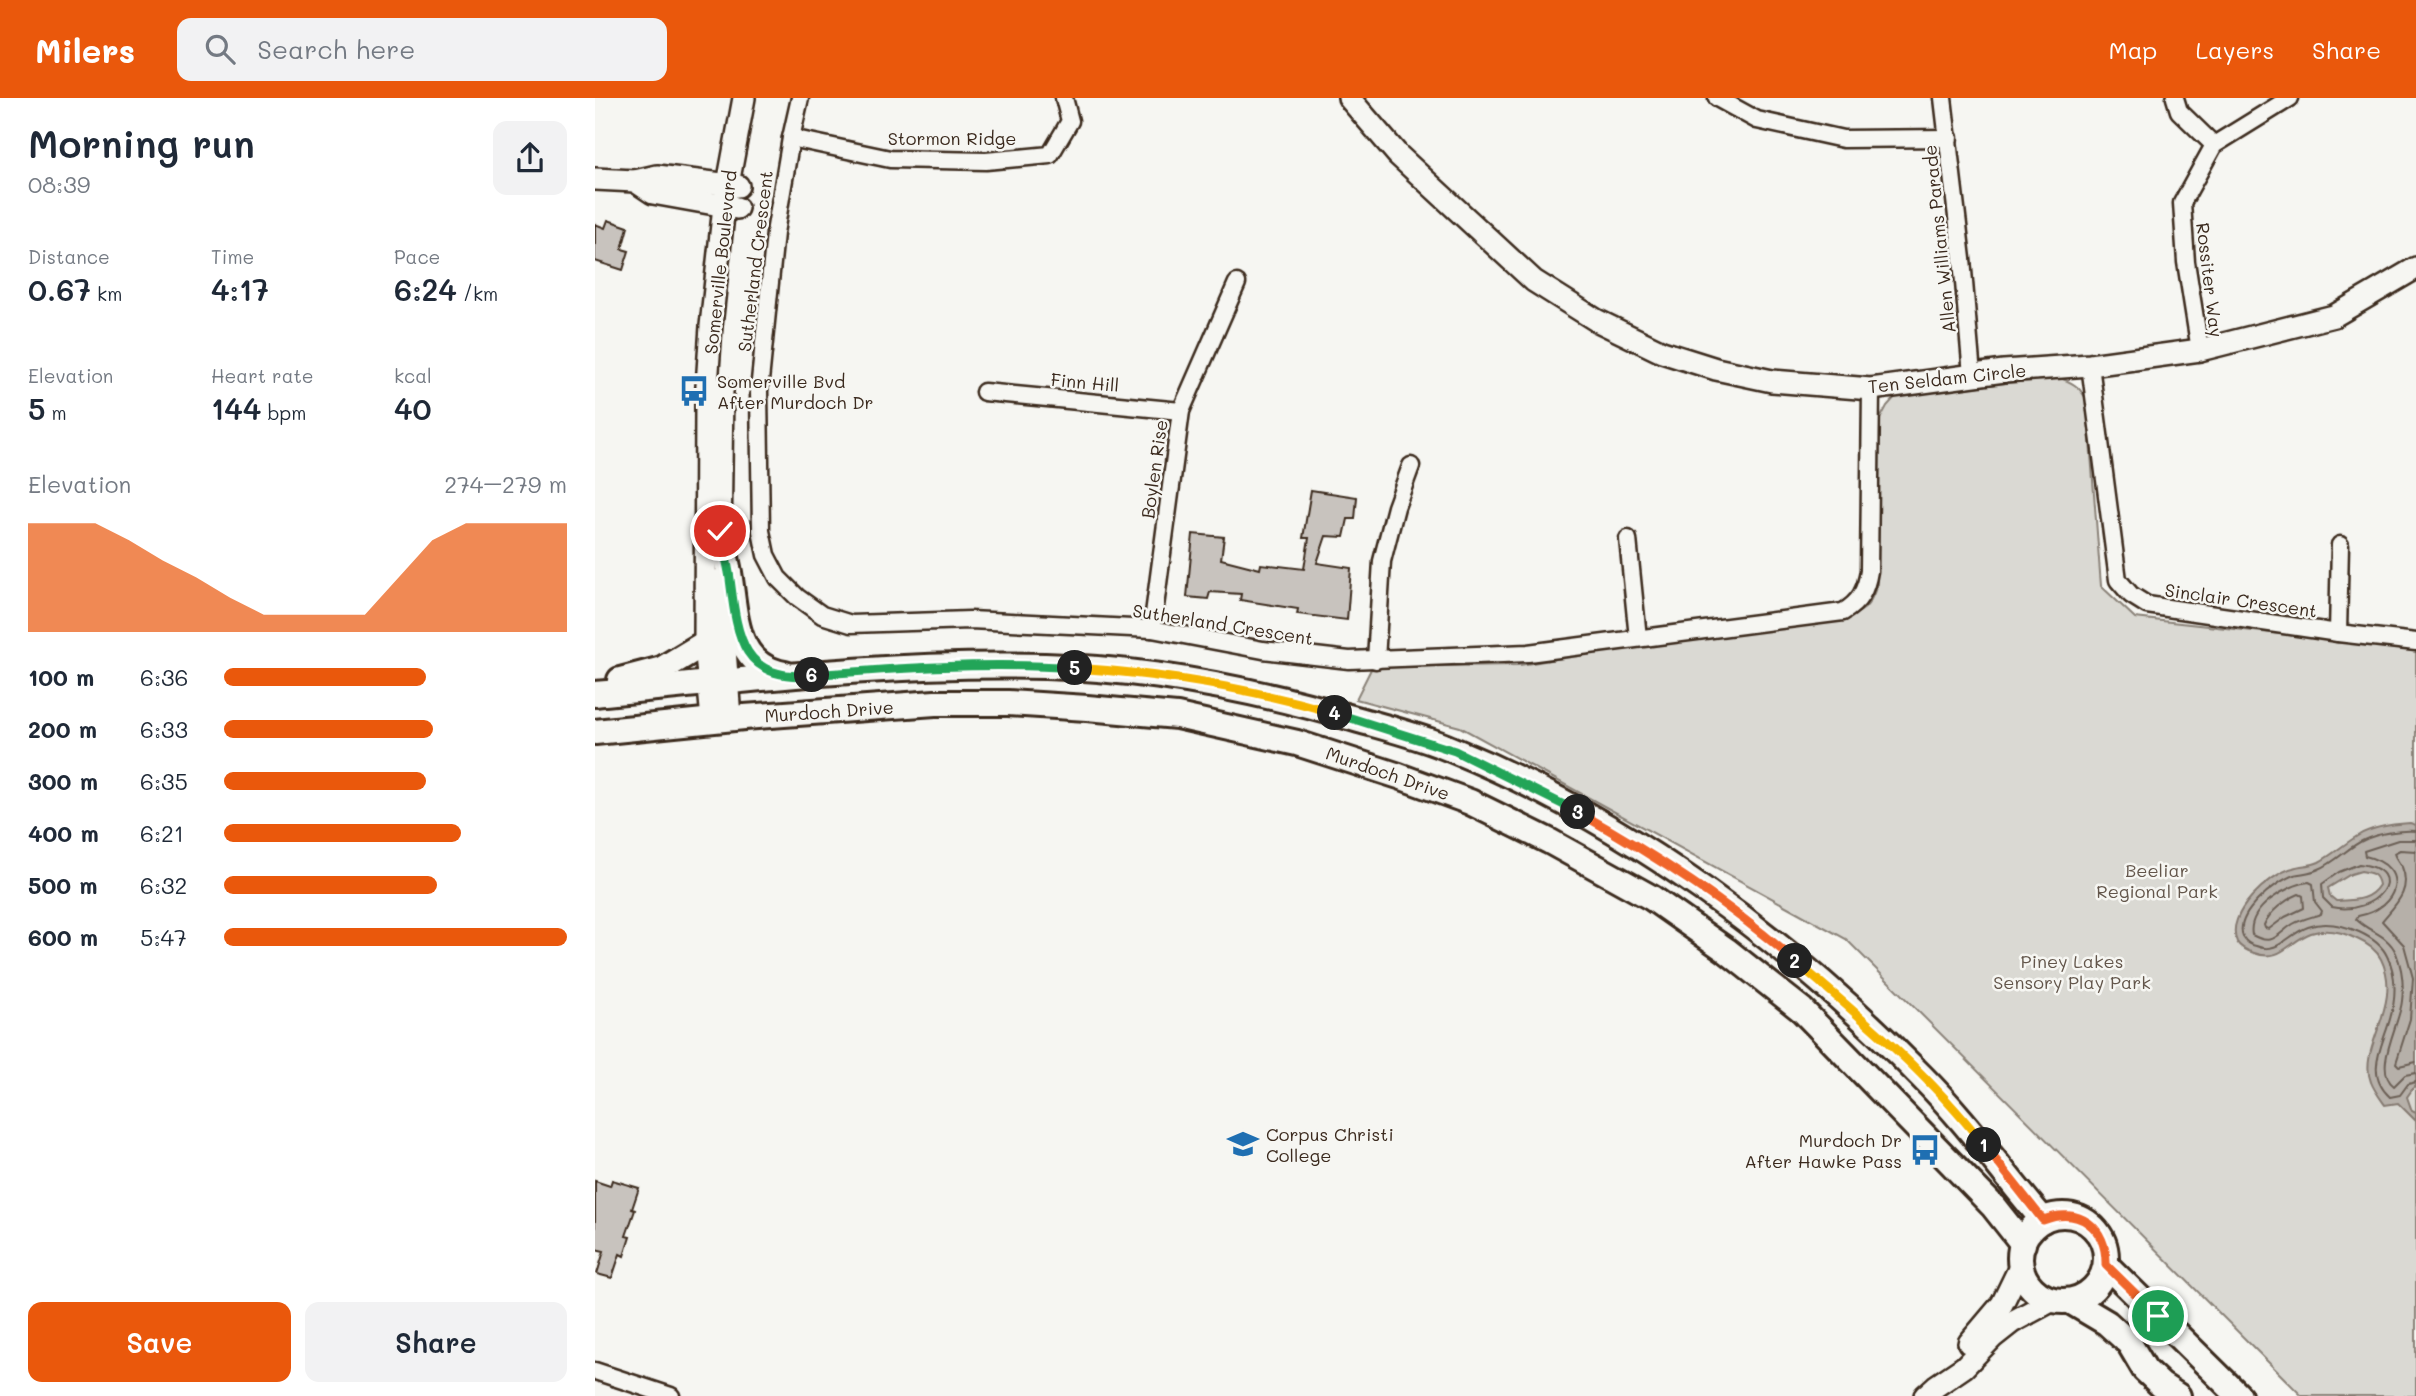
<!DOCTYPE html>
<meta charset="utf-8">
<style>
:root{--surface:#fff;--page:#f2f2f3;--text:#1f2937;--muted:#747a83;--accent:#ea580c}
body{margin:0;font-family:Mali,sans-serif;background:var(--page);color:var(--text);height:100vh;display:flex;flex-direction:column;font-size:26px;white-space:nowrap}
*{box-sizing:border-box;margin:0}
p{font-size:23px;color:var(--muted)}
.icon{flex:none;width:38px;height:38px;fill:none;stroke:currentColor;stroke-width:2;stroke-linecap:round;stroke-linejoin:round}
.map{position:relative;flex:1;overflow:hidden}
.side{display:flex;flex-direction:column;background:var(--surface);width:595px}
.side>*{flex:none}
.pin{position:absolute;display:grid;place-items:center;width:60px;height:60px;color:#fff;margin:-30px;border:4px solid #fff;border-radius:50%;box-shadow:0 2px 7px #0007}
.km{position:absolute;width:35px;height:35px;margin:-18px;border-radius:50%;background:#222;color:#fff;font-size:19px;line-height:35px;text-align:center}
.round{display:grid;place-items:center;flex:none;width:74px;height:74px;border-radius:14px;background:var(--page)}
.head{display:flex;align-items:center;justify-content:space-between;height:119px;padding:0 28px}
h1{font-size:38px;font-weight:600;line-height:52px}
.figures{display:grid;grid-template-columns:repeat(3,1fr);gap:10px;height:119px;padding:7px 28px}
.figures div{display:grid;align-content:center}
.figures b{font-size:30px;font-weight:600}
.figures small{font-size:19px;font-weight:400}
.figures p{font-size:19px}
.chart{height:196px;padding:14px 28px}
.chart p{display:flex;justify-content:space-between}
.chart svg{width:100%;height:126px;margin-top:7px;fill:var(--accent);opacity:.7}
.cta{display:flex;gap:14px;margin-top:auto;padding:14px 28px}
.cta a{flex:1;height:80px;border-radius:14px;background:var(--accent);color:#fff;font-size:28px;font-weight:600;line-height:80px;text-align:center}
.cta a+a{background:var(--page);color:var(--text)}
ul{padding:0 28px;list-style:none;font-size:23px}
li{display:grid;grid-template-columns:112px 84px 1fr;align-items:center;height:52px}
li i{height:18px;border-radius:9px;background:var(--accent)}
header{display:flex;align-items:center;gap:42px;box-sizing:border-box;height:98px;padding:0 35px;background:var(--accent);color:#fff}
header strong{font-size:33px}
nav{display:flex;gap:38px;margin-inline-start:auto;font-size:24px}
.search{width:490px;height:63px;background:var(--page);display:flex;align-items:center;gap:18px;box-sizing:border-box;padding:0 24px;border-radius:14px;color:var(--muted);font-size:26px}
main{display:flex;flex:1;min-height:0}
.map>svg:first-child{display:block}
.green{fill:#dad9d3;stroke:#8a8278;stroke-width:2}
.water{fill:#b6b0a9;stroke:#857a71;stroke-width:2;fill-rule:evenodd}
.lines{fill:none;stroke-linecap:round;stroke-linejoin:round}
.shore{stroke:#6c6056;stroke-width:2}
.building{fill:#c8c3be;stroke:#3b2a1e;stroke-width:2}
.street-casing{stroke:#3b2a1e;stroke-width:21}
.secondary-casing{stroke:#3b2a1e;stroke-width:26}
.primary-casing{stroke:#3b2a1e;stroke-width:30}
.street{stroke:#f6f6f2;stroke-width:16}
.secondary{stroke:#f6f6f2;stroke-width:21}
.primary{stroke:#f6f6f2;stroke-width:24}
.split-1-casing{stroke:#fff;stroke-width:14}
.split-2-casing{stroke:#fff;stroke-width:14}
.split-3-casing{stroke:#fff;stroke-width:14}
.split-4-casing{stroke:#fff;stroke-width:14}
.split-5-casing{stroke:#fff;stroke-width:14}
.split-6-casing{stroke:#fff;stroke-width:14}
.split-7-casing{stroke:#fff;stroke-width:14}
.split-1{stroke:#f0652b;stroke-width:9}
.split-2{stroke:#f5b400;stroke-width:9}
.split-3{stroke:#f0652b;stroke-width:9}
.split-4{stroke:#22a559;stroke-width:9}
.split-5{stroke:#f5b400;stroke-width:9}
.split-6{stroke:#22a559;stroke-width:9}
.split-7{stroke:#22a559;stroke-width:9}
.labels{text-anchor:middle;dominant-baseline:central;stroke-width:5;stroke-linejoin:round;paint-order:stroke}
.street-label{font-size:18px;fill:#3b2a1e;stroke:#f6f6f2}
.poi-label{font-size:18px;fill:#3b2a1e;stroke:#f6f6f2;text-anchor:start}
.park-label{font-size:18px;fill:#63564b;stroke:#f6f6f2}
</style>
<header>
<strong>Milers</strong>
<div class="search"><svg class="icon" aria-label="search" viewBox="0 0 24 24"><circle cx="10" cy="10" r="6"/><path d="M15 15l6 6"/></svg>Search here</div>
<nav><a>Map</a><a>Layers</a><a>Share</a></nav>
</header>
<main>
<section class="side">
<div class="head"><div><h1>Morning run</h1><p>08:39</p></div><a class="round"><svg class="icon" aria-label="share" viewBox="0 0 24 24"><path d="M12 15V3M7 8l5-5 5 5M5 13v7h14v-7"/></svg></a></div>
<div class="figures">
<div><p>Distance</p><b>0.67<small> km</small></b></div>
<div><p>Time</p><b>4:17</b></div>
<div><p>Pace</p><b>6:24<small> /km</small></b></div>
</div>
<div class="figures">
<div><p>Elevation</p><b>5<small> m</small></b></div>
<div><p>Heart rate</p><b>144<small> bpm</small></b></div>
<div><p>kcal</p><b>40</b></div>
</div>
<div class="chart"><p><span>Elevation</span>274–279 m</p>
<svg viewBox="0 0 160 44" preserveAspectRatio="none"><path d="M0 44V6L10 6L20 6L30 12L40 19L50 25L60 32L70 38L80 38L90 38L100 38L110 25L120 12L130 6L140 6L150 6L160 6V44z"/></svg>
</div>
<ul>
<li><b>100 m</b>6:36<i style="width:59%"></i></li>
<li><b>200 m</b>6:33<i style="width:61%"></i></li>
<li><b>300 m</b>6:35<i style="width:59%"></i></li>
<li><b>400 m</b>6:21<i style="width:69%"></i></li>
<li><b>500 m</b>6:32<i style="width:62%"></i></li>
<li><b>600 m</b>5:47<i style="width:100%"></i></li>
</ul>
<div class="cta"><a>Save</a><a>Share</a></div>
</section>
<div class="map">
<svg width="1821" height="1298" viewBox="0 0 1821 1298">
<rect width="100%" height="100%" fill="#f6f6f2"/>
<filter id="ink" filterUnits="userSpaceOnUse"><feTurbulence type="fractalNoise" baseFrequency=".0143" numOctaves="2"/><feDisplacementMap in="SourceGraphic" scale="14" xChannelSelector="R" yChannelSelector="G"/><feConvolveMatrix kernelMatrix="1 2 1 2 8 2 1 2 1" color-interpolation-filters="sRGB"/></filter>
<g filter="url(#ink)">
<!-- green -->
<path class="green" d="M1462,279c15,5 23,9 30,24l14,185 34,32 281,31v747h-114l-456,-457 -386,-212 -104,-28 16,-32 148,-2 120,-20 201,-27c23,-6 28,-9 36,-33l2,-164 8,-15 9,-10z"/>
<!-- water -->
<path class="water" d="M1815,725l6,2v259l-9,13 5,14 4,2v8l-18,-18 -13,2c-5,-7 -11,-15 -14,-23 -14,-34 33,-77 10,-123 -5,-10 -15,-16 -24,-20 -14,-7 -31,-11 -46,-6 -22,8 -30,30 -57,20 -6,-2 -14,-5 -17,-11 -13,-28 33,-68 56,-74 9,-3 18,-2 26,-6 15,-8 26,-19 40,-27 13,-8 35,-11 51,-12zM1766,773c10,2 16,2 18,14 -10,16 -25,15 -43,16l-6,-5 -2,-8 23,-14z"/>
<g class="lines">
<!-- shore -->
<g class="shore">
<path d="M1821,733c-16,-1 -37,2 -52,9 -16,7 -28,22 -45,29 -8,4 -17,4 -25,6 -19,7 -60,39 -51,62 3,5 8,8 13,9 22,9 32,-12 52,-19 17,-6 35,-2 51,5 11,5 23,13 28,24 10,19 9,43 3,63 -7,26 -26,55 0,78l10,-2 8,-11 8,-2"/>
<path d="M1821,742h-18l-34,11 1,5c47,11 33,53 -7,60l-2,3c12,13 32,15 40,34 6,15 8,32 6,48 -2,23 -30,69 -8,85l11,-11 11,-2"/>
<path d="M1821,753l-16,-1 -6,3c1,5 5,9 8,14 10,24 -7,38 -20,54l22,24 9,33 -3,41 -14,44 3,3 17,-4"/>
<path d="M1764,766c54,6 17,53 -27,43l-9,-9 -1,-14 17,-12z"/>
<path d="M1714,784l4,2 2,18 7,9 -1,3c-9,3 -19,5 -28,10 -16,10 -19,23 -41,11 -5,-27 35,-50 57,-53z"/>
<path d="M1704,796l4,2 1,12 -19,9 -16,12 -4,-1 -1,-3c6,-14 21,-25 35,-31z"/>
</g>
</g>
<!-- building -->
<g class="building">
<path d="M13,122l20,7 -6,22 7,2 -6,19 -28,-9v-37l10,4z"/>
<path d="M716,392l46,7 -2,22h-7l-4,18 -18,-1 -9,27 34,5 -4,52 -50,-6 1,-5 -58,-9 1,-6 -31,-2 -2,7 -21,-2 6,-63 31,3 -3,22 39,10 1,-5 43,5 5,-31h-6z"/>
<path d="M17,1082l27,8 -7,21 3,1 -9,26 4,1 -6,19 -4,-2 -8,24 -15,-4 7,-23 -9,-2v-68l15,5z"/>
</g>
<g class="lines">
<defs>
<g id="street">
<path d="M205,0l-9,40 -16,95 -16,158 2,140 5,24 12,23 19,19 25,18 29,9 119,-4 182,9 111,21 86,10 179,-7 315,-41c17,-10 23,-22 26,-41l2,-182"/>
<path d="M1122,0l40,22 86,19 106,-1"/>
<path d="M1348,0l19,161 10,116"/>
<path d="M1580,0l4,13 35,34"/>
<path d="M196,40l99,21 96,2 64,-6 20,-34 -6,-23"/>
<path d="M1605,252l-14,-88 -4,-59 32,-58 76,-47"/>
<path d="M1495,267l28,215 13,15 16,10 191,28 78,9"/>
<path d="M389,294l197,19"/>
<path d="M1033,441l10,99"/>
<path d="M557,531l29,-218 56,-128"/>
<path d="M1743,535l2,-88"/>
<path d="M781,562l6,-99 14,-54 15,-41"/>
<path d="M0,1273l76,25"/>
</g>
<g id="secondary">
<path d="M754,0l49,57 136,126 62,39 66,32 54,17 56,12 99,8 133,-18 86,-6 110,-15 134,-34 82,-48"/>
<path d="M0,81l40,2 22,-5 81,10"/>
<path d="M40,83l18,12 84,15"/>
<path d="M125,450l2,-160"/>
<path d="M125,482l10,138"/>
<path d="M117,622l-7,-77 1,-242 5,-75 13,-120 20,-108"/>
<path d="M1374,1245l33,-39 19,-39"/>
<path d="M1330,1298l11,-10 28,-19 29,-30 19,-15 41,-22"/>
</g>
<g id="primary">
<path d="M125,433c3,16 8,32 10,48 6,41 6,87 55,95"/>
<path d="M25,582l42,-11 43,-26"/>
<path d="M0,596c149,-14 300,-32 450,-28 107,3 212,24 314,54 32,9 64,17 94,30 176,72 336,191 468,326 45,45 81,96 122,144"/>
<path d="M0,634l149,-15 191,-14h73l79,5 90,8 120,27 102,33 71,26 79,39 103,57 74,52 76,60 191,196 30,38"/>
<circle cx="1468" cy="1160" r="43"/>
<path d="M1511,1167l133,131"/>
<path d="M1475,1203l37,22 22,20 16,27 16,15 17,11"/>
</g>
</defs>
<!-- street casing -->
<use href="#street" class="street-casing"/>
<!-- secondary casing -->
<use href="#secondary" class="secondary-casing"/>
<!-- primary casing -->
<use href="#primary" class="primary-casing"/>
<!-- street -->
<use href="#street" class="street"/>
<!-- secondary -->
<use href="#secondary" class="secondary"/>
<!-- primary -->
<use href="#primary" class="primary"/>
</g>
</g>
<g class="lines" filter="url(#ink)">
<defs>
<path id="split-1" d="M1389,1047l59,75c36,-14 64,7 63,45l52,51"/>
<path id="split-2" d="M1200,863c66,56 136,115 189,184"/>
<path id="split-3" d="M983,714c77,43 151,91 217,149"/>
<path id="split-4" d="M740,615l120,38 123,61"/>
<path id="split-5" d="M480,570c88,6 175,20 260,45"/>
<path id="split-6" d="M217,577c87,-7 175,-13 263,-7"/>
<path id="split-7" d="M125,433c3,16 8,32 10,48 7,56 11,103 82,96"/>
</defs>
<!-- split-1 casing -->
<use href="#split-1" class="split-1-casing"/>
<!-- split-2 casing -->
<use href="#split-2" class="split-2-casing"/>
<!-- split-3 casing -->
<use href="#split-3" class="split-3-casing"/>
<!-- split-4 casing -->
<use href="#split-4" class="split-4-casing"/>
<!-- split-5 casing -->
<use href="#split-5" class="split-5-casing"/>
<!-- split-6 casing -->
<use href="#split-6" class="split-6-casing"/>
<!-- split-7 casing -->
<use href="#split-7" class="split-7-casing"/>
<!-- split-1 -->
<use href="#split-1" class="split-1"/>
<!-- split-2 -->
<use href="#split-2" class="split-2"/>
<!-- split-3 -->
<use href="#split-3" class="split-3"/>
<!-- split-4 -->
<use href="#split-4" class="split-4"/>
<!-- split-5 -->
<use href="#split-5" class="split-5"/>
<!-- split-6 -->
<use href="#split-6" class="split-6"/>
<!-- split-7 -->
<use href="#split-7" class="split-7"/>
</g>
<!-- icons -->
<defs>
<symbol id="bus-bare" viewBox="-9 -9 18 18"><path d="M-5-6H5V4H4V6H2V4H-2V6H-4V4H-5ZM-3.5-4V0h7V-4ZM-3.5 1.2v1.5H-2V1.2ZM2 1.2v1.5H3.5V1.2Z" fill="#1f6fb2" stroke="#f6f6f2" stroke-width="2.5" paint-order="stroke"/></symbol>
<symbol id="school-bare" viewBox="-9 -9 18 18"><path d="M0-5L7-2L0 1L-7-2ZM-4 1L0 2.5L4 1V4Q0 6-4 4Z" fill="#1f6fb2" stroke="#f6f6f2" stroke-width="2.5" paint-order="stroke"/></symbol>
</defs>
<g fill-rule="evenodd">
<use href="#bus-bare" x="77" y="271" width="44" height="44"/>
<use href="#school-bare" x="626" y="1024" width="44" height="44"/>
<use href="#bus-bare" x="1308" y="1030" width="44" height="44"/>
</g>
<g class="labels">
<!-- street labels -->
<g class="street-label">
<text x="357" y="40">Stormon Ridge</text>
<text transform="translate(1344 141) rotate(-96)">Allen Williams Parade</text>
<text transform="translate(160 163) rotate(-83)">Sutherland Crescent</text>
<text transform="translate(125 164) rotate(-84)">Somerville Boulevard</text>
<text transform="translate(1615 182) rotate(83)">Rossiter Way</text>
<text transform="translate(1352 280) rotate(-6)">Ten Seldam Circle</text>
<text transform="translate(490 284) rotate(5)">Finn Hill</text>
<text transform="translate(559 371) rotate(-82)">Boylen Rise</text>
<text transform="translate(1646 502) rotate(8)">Sinclair Crescent</text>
<text transform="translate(628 526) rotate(9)">Sutherland Crescent</text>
<text transform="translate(234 613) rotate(-4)">Murdoch Drive</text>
<text transform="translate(793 675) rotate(19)">Murdoch Drive</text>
</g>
<!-- poi labels -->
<g class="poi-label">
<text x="122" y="283">Somerville Bvd<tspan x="122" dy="21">After Murdoch Dr</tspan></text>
<text x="671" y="1036">Corpus Christi<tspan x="671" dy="21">College</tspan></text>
<text x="1307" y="1042" text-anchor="end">Murdoch Dr<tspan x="1307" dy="21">After Hawke Pass</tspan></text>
</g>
<!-- park labels -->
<g class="park-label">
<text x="1562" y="772">Beeliar<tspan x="1562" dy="21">Regional Park</tspan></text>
<text x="1477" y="863">Piney Lakes<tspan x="1477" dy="21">Sensory Play Park</tspan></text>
</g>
</g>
</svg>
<div class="pin" style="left:1563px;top:1218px;background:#1e9e55"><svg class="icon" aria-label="arrive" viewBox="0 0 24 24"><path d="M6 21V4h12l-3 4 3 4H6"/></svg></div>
<div class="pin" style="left:125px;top:433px;background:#d93025"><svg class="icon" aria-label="check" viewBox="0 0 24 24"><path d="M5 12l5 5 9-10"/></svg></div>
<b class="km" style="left:1389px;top:1047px">1</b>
<b class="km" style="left:1200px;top:863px">2</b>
<b class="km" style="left:983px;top:714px">3</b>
<b class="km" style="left:740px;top:615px">4</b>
<b class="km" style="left:480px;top:570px">5</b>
<b class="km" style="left:217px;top:577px">6</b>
</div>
</main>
